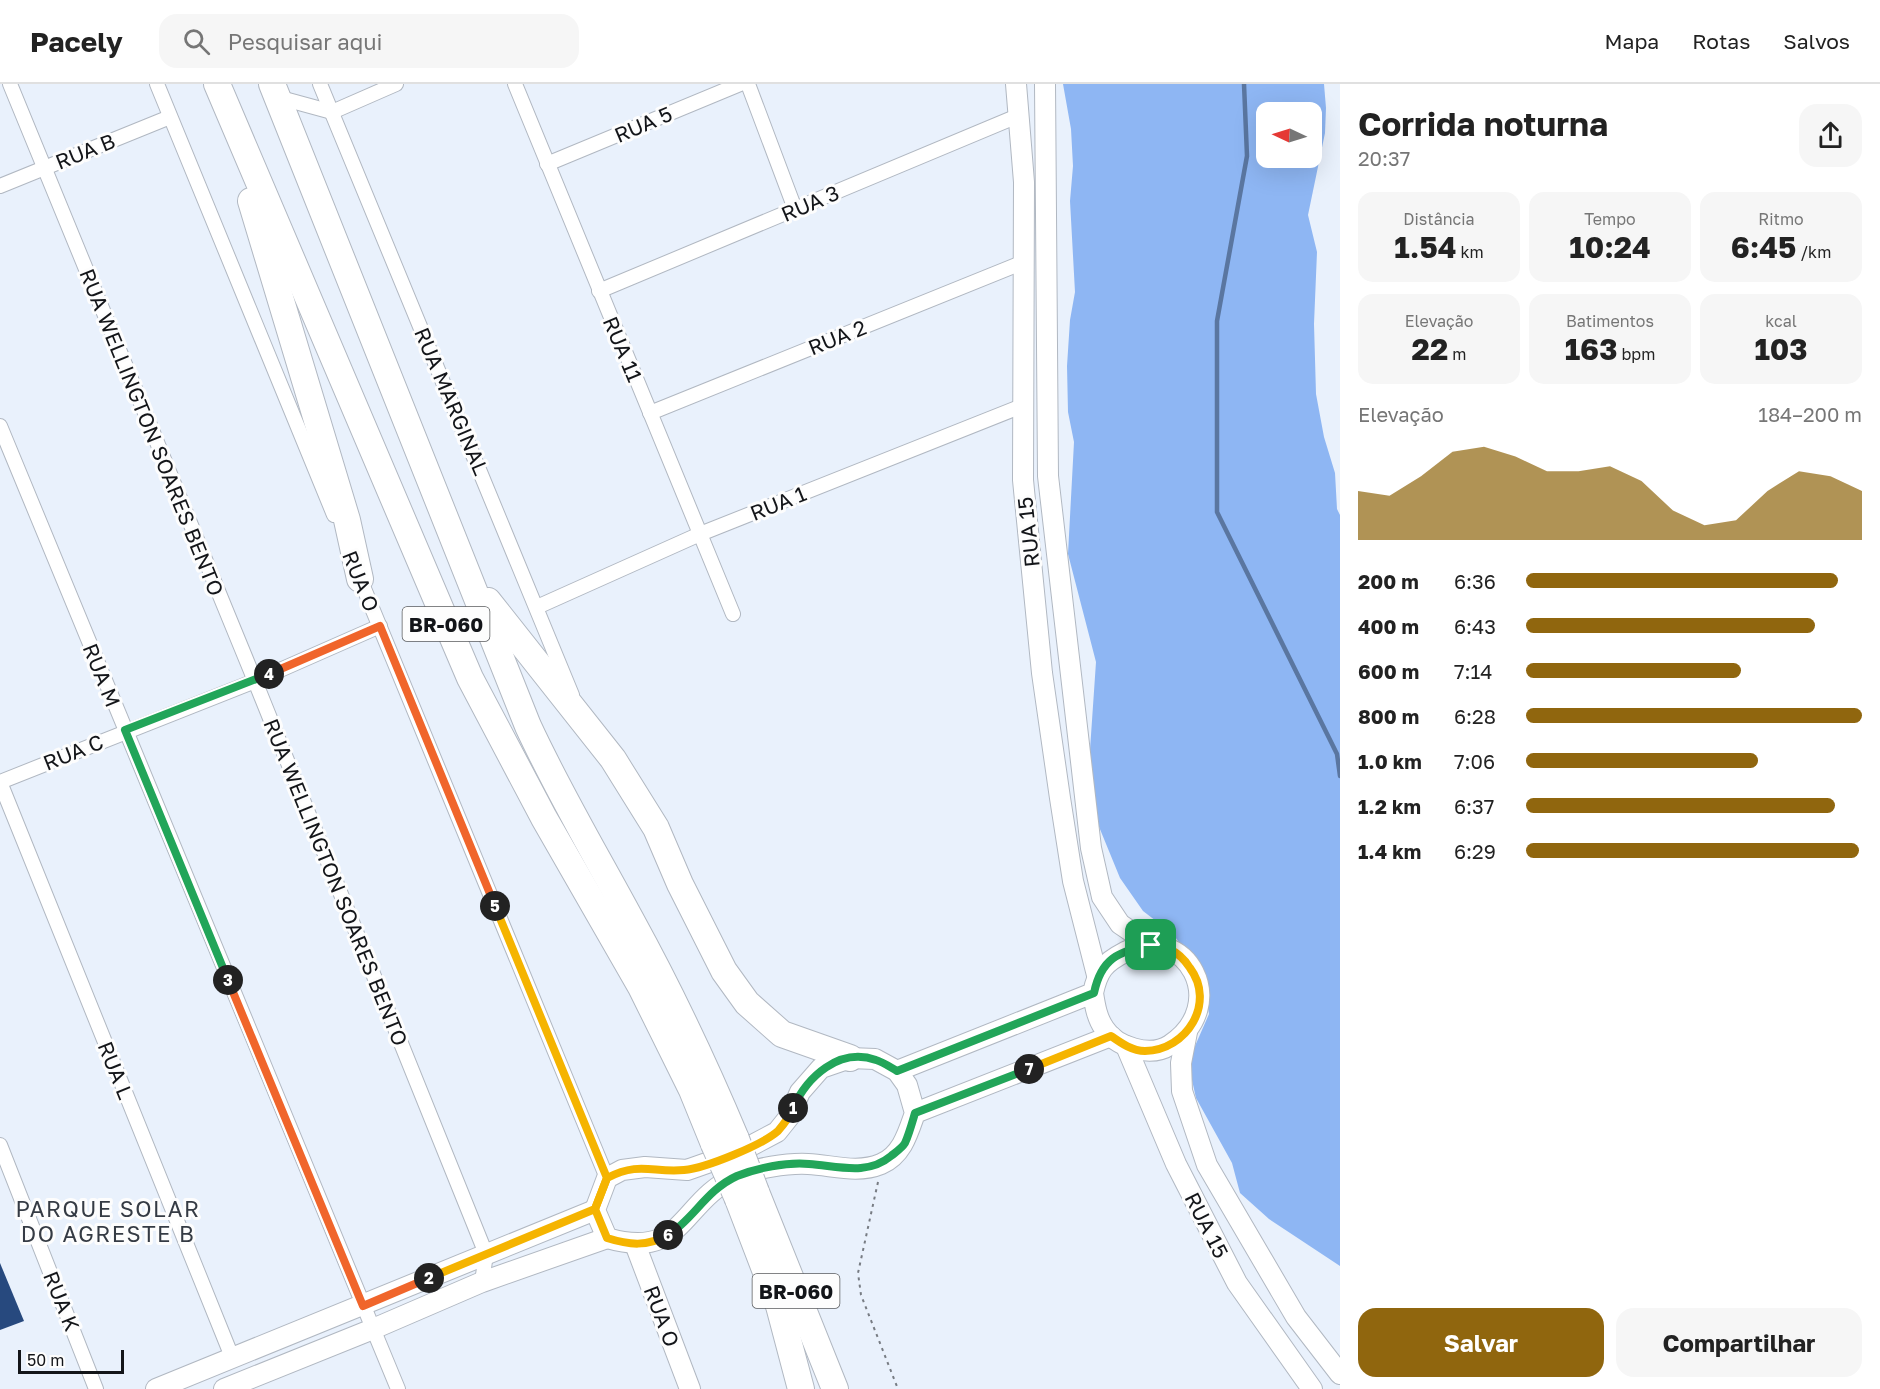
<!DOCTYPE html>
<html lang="pt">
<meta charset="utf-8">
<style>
:root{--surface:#fff;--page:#f6f6f6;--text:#222;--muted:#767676;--line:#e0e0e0;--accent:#90660e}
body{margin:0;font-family:"Golos Text",sans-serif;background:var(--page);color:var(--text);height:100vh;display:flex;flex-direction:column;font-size:22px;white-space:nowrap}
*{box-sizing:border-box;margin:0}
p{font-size:20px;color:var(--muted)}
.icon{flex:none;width:33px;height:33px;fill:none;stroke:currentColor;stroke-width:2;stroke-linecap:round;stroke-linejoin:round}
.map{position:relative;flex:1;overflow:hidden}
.sheet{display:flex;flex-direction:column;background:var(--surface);width:540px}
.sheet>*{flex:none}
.needle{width:39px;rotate:274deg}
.controls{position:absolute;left:1256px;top:18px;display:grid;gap:12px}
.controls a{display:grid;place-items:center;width:66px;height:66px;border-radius:12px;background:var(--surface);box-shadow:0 6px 24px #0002;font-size:30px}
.scale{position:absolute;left:18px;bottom:15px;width:106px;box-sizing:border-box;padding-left:6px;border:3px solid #131519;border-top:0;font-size:16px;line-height:21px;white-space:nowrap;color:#131519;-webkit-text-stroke:4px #fdfdfd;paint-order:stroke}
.pin{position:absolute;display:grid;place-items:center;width:51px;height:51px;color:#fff;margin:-26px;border-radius:12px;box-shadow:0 3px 9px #0006}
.km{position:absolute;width:30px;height:30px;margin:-15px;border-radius:50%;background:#222;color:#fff;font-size:16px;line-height:30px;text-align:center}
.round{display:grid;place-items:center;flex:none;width:63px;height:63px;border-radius:18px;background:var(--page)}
.head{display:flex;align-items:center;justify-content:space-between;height:102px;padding:0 18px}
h1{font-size:33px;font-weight:700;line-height:45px}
.metrics{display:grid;grid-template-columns:repeat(3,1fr);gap:9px;height:102px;padding:6px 18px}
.metrics div{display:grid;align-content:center;border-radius:15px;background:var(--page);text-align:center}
.metrics b{font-size:30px;font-weight:700}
.metrics small{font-size:16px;font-weight:400}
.metrics p{font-size:16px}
.chart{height:168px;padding:12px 18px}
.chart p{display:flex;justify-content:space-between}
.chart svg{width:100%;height:108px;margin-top:6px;fill:var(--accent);opacity:.7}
.action{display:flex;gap:12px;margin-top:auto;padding:12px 18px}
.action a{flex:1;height:69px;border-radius:18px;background:var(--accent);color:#fff;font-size:24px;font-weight:700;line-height:69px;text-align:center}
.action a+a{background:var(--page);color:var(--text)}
ul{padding:0 18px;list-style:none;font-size:20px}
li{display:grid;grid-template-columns:96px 72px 1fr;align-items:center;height:45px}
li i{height:15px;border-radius:8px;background:var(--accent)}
header{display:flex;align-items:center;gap:36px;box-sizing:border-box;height:84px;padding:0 30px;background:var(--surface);border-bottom:2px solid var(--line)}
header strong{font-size:28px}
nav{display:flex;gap:33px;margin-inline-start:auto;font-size:21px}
.search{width:420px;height:54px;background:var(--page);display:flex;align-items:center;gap:15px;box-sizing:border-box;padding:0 21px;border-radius:18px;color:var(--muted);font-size:22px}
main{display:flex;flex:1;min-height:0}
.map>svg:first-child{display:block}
.forest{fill:#8eb6f3;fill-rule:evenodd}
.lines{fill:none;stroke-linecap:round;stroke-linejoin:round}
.stream{stroke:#5a76a0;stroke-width:4.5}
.building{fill:#27497e}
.street-casing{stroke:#b1b8c2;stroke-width:16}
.secondary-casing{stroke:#b1b8c2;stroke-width:22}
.highway-casing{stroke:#b1b8c2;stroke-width:28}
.path{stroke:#777c83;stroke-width:2;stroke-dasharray:3 4.5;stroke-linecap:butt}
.street{stroke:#fff;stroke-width:14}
.secondary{stroke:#fff;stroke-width:20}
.highway{stroke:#fff;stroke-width:26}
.highway-bridge-casing{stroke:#b1b8c2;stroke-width:28;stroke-linecap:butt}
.highway-bridge{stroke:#fff;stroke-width:26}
.split-1-casing{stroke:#fff;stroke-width:12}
.split-2-casing{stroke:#fff;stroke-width:12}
.split-3-casing{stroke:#fff;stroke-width:12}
.split-4-casing{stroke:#fff;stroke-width:12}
.split-5-casing{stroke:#fff;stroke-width:12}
.split-6-casing{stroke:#fff;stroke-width:12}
.split-7-casing{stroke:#fff;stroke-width:12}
.split-8-casing{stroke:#fff;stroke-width:12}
.split-1{stroke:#22a559;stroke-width:8}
.split-2{stroke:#f5b400;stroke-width:8}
.split-3{stroke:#f0652b;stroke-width:8}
.split-4{stroke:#22a559;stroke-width:8}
.split-5{stroke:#f0652b;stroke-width:8}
.split-6{stroke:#f5b400;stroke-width:8}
.split-7{stroke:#22a559;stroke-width:8}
.split-8{stroke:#f5b400;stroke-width:8}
.labels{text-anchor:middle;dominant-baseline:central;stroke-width:6;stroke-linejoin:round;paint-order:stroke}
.shield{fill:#fdfdfd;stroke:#595b5d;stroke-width:1.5}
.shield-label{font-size:20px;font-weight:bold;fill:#131519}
.street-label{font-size:21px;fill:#131519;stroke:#fdfdfd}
.neighbourhood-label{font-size:22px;letter-spacing:1.5px;fill:#353b44;stroke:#fdfdfd}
</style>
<header>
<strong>Pacely</strong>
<div class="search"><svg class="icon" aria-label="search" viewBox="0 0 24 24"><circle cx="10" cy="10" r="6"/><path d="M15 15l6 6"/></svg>Pesquisar aqui</div>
<nav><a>Mapa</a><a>Rotas</a><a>Salvos</a></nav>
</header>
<main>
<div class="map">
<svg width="1340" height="1305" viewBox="0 0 1340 1305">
<rect width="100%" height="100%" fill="#e9f1fc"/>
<!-- forest -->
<path class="forest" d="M1063,0h261l2,24 -1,25 -17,82 9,37 -3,72 2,70 8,43 11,36 2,36 3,6v751l-71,-47 -29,-26 -8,-30 -36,-65 -8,-36 21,-48 -7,-40 -29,-40 -30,-23 -23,-33 -25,-61 -7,-38 8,-117 -28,-108 6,-112 -6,-30 -1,-46 3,-46 5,-28 -5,-91 3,-35 -2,-37zM1266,28h45v46h-45z"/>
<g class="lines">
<!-- stream -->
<path class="stream" d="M1244,0l3,72 -30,165v191l120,242 3,22"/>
</g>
<!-- building -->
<path class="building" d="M0,1179l24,58 -24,9z"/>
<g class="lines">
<defs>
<g id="street">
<path d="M10,0l245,597 231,573 -4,28"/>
<path d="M157,0l177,431"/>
<path d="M320,0l252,611"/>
<path d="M515,0l218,530"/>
<path d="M748,0l47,125"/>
<path d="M277,13l55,15 64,-28"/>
<path d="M547,80l193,-80"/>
<path d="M0,102l170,-69"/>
<path d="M599,207l421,-176"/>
<path d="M650,329l374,-151"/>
<path d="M0,342l398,963"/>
<path d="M358,490l249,604"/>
<path d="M537,523l163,-73 322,-128"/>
<path d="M0,698l232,575"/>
<path d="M0,698l255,-101 125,-55"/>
<path d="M0,1061l96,244"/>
</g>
<g id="secondary">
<path d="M1016,0l8,98 -1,298 19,193 18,125 13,83 24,94"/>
<path d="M1045,0l3,392 43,372 11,49 18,27 31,21"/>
<path d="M1187,948l-6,31 1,28 25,74 89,152 44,57"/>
<path d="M1126,962l50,118 61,119 75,106"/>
<path d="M897,987l196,-78c5,-23 11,-30 32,-41 62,-30 106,53 45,93 -20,13 -54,2 -66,-17 -7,-10 -9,-22 -11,-35"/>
<path d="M915,1029l-8,-28 -10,-14 -22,-12 -25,-1 -29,10 -21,24 -11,25 -12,15 -36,19 -54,19 -42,-3 -23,3 -15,8 -12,32 12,28c78,23 73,-37 130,-62 20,-8 49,-13 71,-12 24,1 49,10 73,0 21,-9 27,-31 34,-51l196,-77"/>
<path d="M635,1160l55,145"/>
<path d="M156,1305l439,-179"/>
<path d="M224,1305l149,-60 109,-47 125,-44"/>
</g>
<g id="highway">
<path d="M217,0l253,594 74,140 97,169 51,103 22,54"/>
<path d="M272,0l256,642c31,67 68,129 103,194 39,71 74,145 105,219"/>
<path d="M251,117l96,319 13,59"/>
<path d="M488,517l125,158 43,69 24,56 44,87 23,32 35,31 68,24"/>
<path d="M756,1108l79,197"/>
<path d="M738,1115l41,107 22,83"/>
</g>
</defs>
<!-- street casing -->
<use href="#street" class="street-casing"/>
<!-- secondary casing -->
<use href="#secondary" class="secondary-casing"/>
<!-- highway casing -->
<use href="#highway" class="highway-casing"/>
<!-- path -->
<path class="path" d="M878,1098l-20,91 3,22 37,94"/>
<!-- street -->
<use href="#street" class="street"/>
<!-- secondary -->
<use href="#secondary" class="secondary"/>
<!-- highway -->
<use href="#highway" class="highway"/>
<defs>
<g id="highway-bridge">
<path d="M736,1055l20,53"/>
<path d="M714,1060l24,55"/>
</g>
</defs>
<!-- highway-bridge casing -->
<use href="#highway-bridge" class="highway-bridge-casing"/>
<!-- highway-bridge -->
<use href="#highway-bridge" class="highway-bridge"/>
</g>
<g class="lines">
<defs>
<path id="split-1" d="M793,1024c14,-31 46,-61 83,-48 7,2 14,7 21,11l197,-78c7,-34 24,-42 57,-48"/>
<path id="split-2" d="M429,1194l166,-69 12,-31c33,-17 45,-5 77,-8 22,-2 78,-25 94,-39 6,-7 12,-15 15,-23"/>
<path id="split-3" d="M228,896l135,326 66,-28"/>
<path id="split-4" d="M228,896l-103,-250 144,-56"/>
<path id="split-5" d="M269,590l111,-48 115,280"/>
<path id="split-6" d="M495,822l112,272 -12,31 12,29c22,7 40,9 61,-3"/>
<path id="split-7" d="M668,1151c25,-15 38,-45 69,-59 20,-8 49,-14 72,-12 29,2 58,12 82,-8 5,-4 11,-8 14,-13 4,-9 7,-20 10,-30l114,-44"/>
<path id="split-8" d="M1029,985l82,-33c10,7 21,15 34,15 42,-1 71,-48 45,-83 -5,-8 -12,-15 -21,-19 -5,-2 -12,-3 -18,-4"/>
</defs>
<!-- split-1 casing -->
<use href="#split-1" class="split-1-casing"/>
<!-- split-2 casing -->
<use href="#split-2" class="split-2-casing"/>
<!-- split-3 casing -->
<use href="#split-3" class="split-3-casing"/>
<!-- split-4 casing -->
<use href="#split-4" class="split-4-casing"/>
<!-- split-5 casing -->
<use href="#split-5" class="split-5-casing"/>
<!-- split-6 casing -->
<use href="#split-6" class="split-6-casing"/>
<!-- split-7 casing -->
<use href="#split-7" class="split-7-casing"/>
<!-- split-8 casing -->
<use href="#split-8" class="split-8-casing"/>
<!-- split-1 -->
<use href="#split-1" class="split-1"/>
<!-- split-2 -->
<use href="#split-2" class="split-2"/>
<!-- split-3 -->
<use href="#split-3" class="split-3"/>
<!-- split-4 -->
<use href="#split-4" class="split-4"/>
<!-- split-5 -->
<use href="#split-5" class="split-5"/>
<!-- split-6 -->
<use href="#split-6" class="split-6"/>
<!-- split-7 -->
<use href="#split-7" class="split-7"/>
<!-- split-8 -->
<use href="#split-8" class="split-8"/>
</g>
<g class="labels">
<!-- shield labels -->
<g class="shield">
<rect x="402.5" y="523" width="87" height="34" rx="4.5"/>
<rect x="752.5" y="1190" width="87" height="34" rx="4.5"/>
</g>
<g class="shield-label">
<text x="446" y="540">BR-060</text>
<text x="796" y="1207">BR-060</text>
</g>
<!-- street labels -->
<g class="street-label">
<text transform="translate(643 40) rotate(-23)">RUA 5</text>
<text transform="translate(85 67) rotate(-22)">RUA B</text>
<text transform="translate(810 119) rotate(-23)">RUA 3</text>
<text transform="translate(837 253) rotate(-22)">RUA 2</text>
<text transform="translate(623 265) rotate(67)">RUA 11</text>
<text transform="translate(452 317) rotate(67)">RUA MARGINAL</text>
<text transform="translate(152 348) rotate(68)">RUA WELLINGTON SOARES BENTO</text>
<text transform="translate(778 419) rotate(-22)">RUA 1</text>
<text transform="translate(1028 448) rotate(-96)">RUA 15</text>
<text transform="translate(361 497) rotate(68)">RUA O</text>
<text transform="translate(102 591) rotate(68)">RUA M</text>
<text transform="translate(73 668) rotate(-22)">RUA C</text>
<text transform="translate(336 798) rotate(68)">RUA WELLINGTON SOARES BENTO</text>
<text transform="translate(116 986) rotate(68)">RUA L</text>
<text transform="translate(1207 1141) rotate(63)">RUA 15</text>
<text transform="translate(62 1217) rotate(68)">RUA K</text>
<text transform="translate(662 1232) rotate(69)">RUA O</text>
</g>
<!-- neighbourhood labels -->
<g class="neighbourhood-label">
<text x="108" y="1124">PARQUE SOLAR<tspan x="108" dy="25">DO AGRESTE B</tspan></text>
</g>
</g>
</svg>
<div class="controls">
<a><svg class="needle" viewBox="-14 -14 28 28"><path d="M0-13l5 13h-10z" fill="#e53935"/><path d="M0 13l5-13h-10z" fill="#767676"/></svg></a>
</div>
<div class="scale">50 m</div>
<div class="pin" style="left:1151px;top:861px;background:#1e9e55"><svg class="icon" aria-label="arrive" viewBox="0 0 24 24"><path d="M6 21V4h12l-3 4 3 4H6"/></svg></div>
<b class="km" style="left:793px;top:1024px">1</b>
<b class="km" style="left:429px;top:1194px">2</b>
<b class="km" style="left:228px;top:896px">3</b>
<b class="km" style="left:269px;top:590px">4</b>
<b class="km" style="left:495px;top:822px">5</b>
<b class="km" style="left:668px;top:1151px">6</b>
<b class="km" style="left:1029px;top:985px">7</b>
</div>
<section class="sheet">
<div class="head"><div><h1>Corrida noturna</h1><p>20:37</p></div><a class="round"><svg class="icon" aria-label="share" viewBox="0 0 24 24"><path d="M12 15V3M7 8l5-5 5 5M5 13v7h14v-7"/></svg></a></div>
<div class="metrics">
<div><p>Distância</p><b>1.54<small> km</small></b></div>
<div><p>Tempo</p><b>10:24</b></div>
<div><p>Ritmo</p><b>6:45<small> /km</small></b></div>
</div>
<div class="metrics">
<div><p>Elevação</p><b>22<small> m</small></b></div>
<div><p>Batimentos</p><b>163<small> bpm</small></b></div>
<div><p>kcal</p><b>103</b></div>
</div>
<div class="chart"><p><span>Elevação</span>184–200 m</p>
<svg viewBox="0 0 160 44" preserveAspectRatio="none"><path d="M0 44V24L10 26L20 18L30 8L40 6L50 10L60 16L70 16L80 14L90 20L100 32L110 38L120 36L130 24L140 16L150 18L160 24V44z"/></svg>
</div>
<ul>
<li><b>200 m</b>6:36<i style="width:93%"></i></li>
<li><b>400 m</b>6:43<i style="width:86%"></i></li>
<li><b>600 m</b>7:14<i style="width:64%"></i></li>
<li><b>800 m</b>6:28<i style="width:100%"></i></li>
<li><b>1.0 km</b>7:06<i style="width:69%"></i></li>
<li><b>1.2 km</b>6:37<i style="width:92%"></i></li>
<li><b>1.4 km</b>6:29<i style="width:99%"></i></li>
</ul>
<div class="action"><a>Salvar</a><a>Compartilhar</a></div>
</section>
</main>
